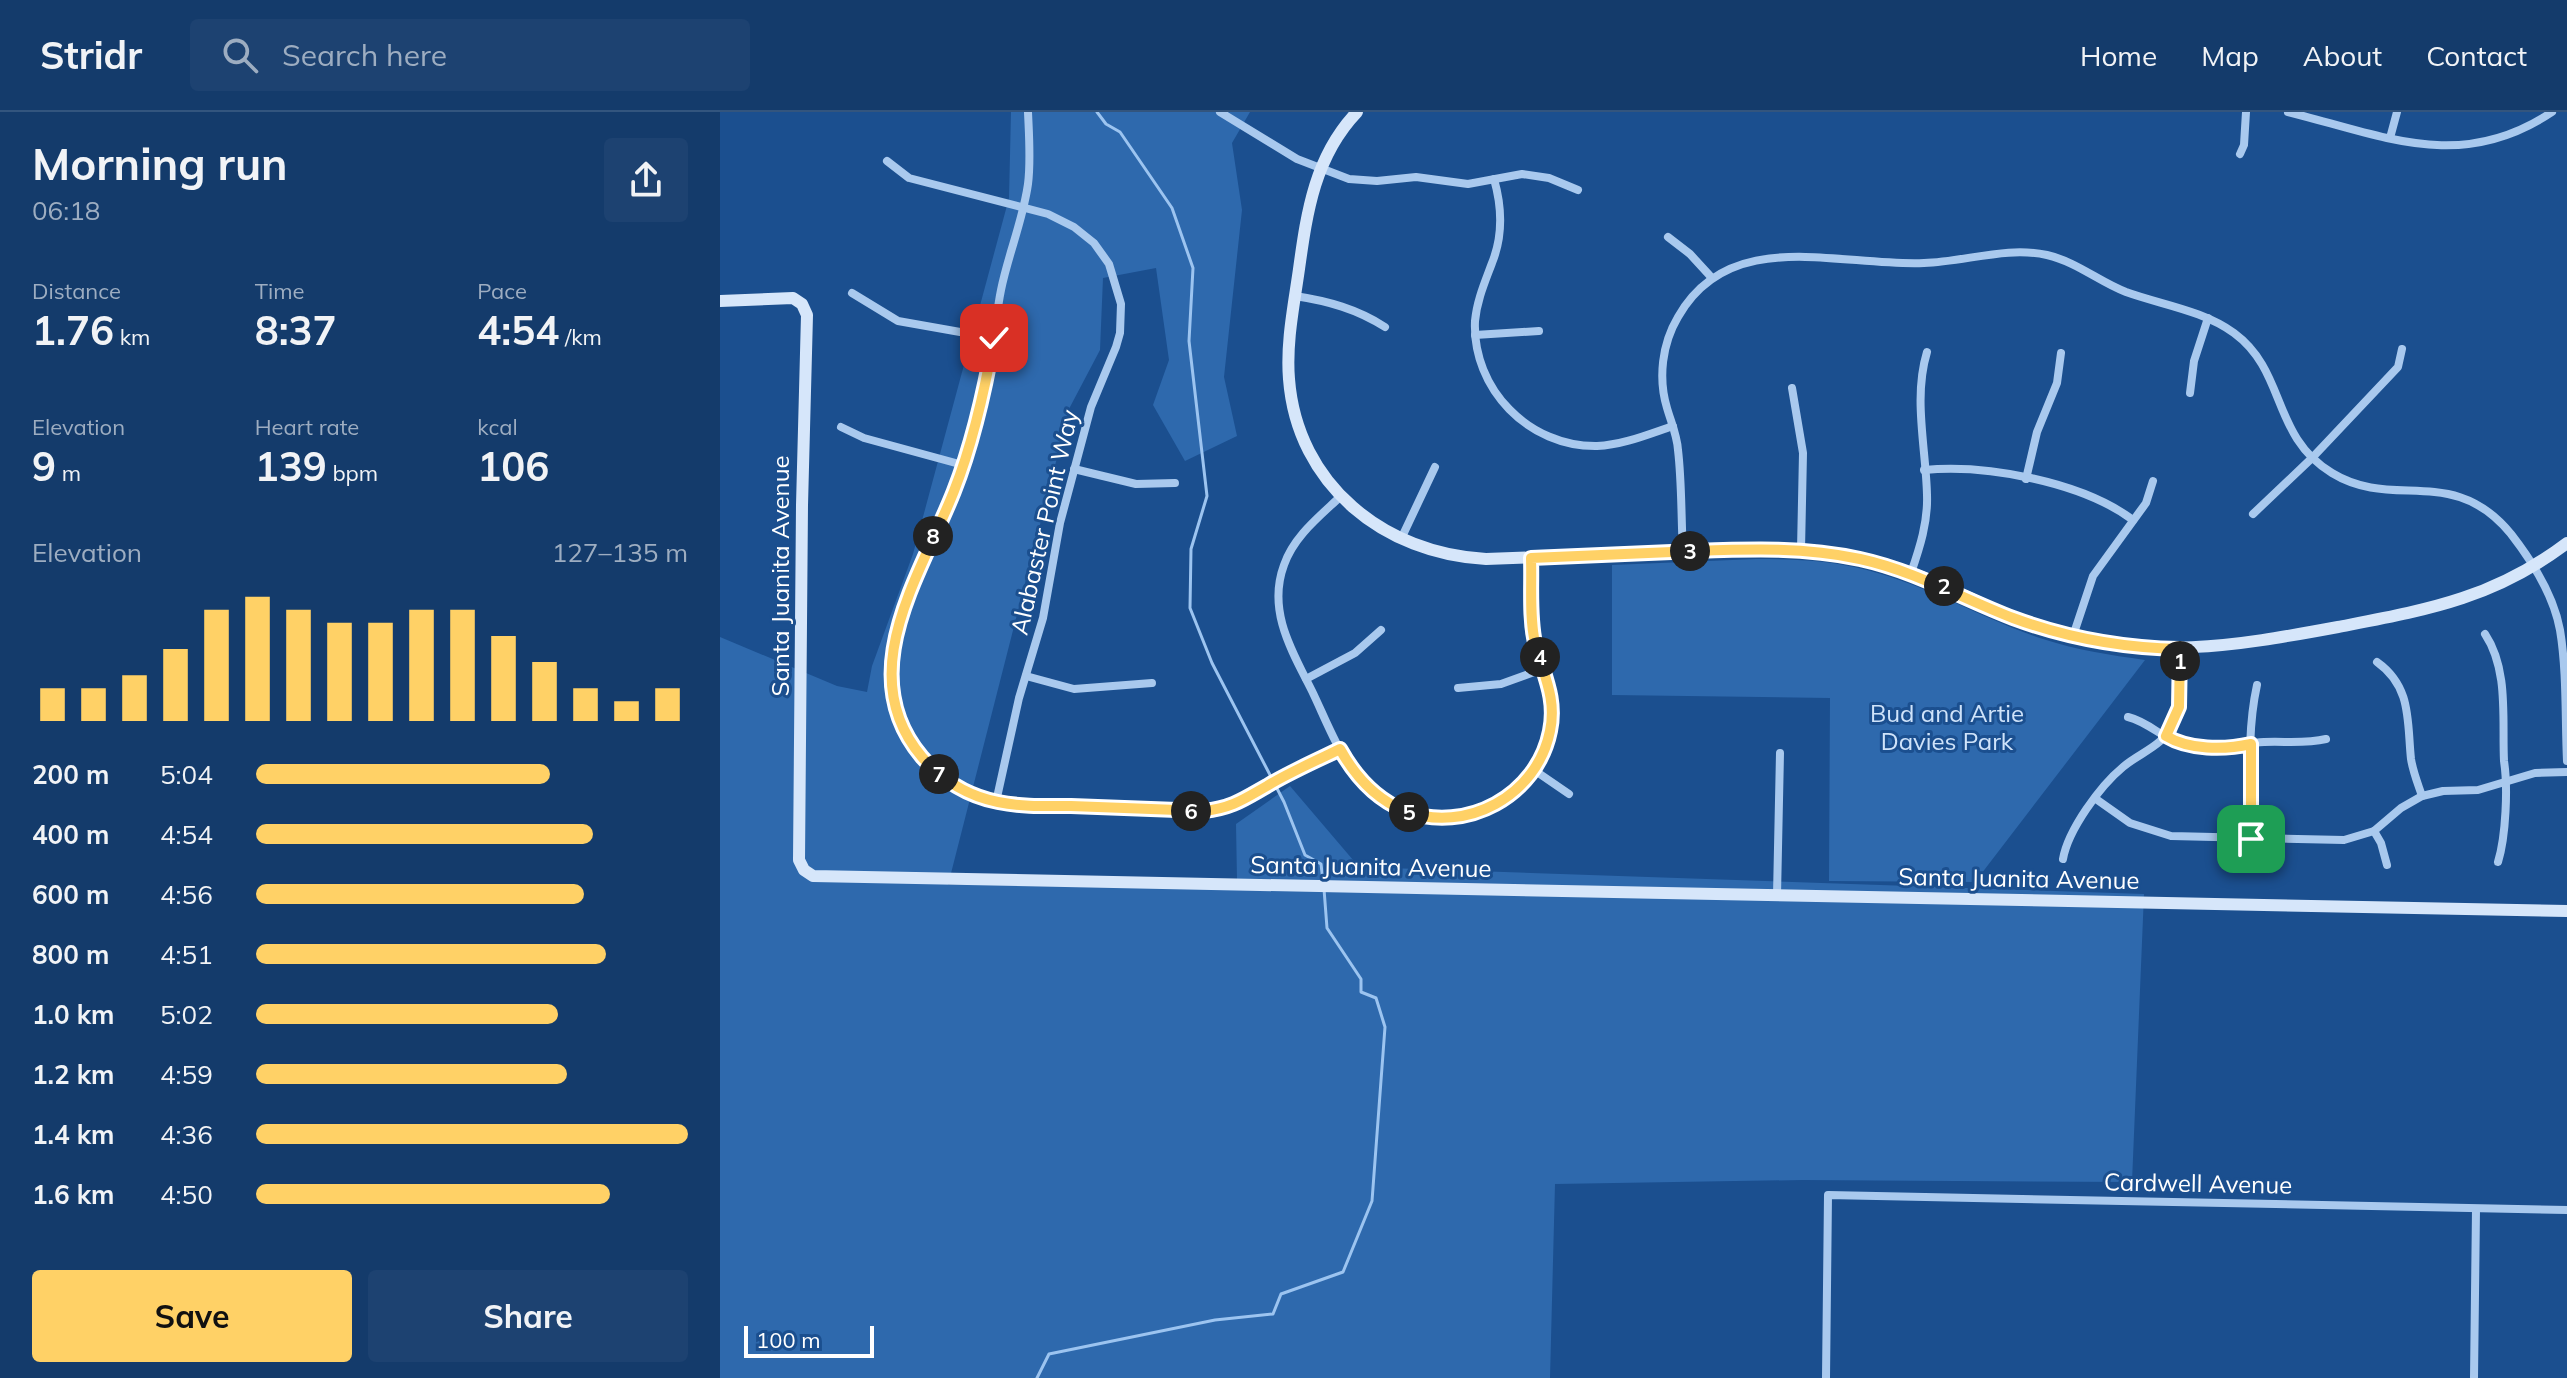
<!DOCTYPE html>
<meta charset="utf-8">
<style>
:root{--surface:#143b6b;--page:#1d4271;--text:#f1f3f6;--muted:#9dadc1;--line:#33557e;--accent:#ffd166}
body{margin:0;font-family:Mulish,sans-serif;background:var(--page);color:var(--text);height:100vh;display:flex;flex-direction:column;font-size:30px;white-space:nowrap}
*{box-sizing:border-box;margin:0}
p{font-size:26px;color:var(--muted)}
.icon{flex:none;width:44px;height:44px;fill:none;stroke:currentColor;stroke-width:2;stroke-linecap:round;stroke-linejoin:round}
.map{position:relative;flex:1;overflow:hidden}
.side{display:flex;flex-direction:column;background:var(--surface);width:720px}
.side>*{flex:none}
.scale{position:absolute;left:24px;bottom:20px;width:130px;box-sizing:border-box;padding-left:8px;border:4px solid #fff;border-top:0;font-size:22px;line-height:28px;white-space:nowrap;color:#fff;-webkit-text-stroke:6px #1b4f8f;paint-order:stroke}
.pin{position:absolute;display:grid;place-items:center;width:68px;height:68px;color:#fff;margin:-34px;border-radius:16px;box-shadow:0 4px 12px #0006}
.km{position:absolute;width:40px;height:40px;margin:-20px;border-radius:50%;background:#222;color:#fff;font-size:22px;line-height:40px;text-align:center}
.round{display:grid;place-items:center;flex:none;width:84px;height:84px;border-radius:8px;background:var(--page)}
.summary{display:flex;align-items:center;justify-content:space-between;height:136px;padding:0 32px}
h1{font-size:44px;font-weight:700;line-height:60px}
.stats{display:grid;grid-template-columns:repeat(3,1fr);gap:12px;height:136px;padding:8px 32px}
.stats div{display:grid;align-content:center}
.stats b{font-size:40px;font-weight:700}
.stats small{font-size:22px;font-weight:400}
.stats p{font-size:22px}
.chart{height:224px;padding:16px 32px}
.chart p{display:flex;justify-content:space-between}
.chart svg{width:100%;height:144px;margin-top:8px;stroke:var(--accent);stroke-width:6}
.action{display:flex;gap:16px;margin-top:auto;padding:16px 32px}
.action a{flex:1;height:92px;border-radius:8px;background:var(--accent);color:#111;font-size:32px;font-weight:700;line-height:92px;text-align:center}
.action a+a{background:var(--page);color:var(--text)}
ul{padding:0 32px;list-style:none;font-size:26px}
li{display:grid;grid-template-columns:128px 96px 1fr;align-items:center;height:60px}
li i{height:20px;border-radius:10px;background:var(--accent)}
header{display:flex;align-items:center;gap:48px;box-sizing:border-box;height:112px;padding:0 40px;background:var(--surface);border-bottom:2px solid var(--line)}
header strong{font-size:38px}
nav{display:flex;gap:44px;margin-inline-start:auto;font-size:28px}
.search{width:560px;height:72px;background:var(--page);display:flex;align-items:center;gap:20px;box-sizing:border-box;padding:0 28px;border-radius:8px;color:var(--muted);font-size:30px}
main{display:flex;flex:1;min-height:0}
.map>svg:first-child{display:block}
.green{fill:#2e69ad}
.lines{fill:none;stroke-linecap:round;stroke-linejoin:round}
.stream{stroke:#9cc4f0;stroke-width:3}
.street{stroke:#a9c9ee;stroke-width:8}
.secondary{stroke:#d6e6fa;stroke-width:12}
.route-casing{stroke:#fff;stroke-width:16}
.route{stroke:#ffd166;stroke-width:10}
.labels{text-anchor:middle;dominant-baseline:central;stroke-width:6;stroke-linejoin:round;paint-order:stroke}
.street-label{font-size:24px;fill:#fff;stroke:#1b4f8f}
.park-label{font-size:24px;fill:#cfe3fa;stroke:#1b4f8f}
</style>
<header>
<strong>Stridr</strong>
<div class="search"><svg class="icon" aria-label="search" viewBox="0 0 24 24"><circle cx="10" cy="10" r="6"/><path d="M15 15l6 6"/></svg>Search here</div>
<nav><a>Home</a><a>Map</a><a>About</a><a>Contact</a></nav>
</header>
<main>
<section class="side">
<div class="summary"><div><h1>Morning run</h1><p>06:18</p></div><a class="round"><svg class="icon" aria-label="share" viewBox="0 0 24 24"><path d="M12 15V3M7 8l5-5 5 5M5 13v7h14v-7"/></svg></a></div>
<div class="stats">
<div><p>Distance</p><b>1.76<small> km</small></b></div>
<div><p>Time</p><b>8:37</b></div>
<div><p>Pace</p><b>4:54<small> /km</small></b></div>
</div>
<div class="stats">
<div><p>Elevation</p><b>9<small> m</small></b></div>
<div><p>Heart rate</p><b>139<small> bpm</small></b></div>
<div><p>kcal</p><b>106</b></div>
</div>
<div class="chart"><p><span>Elevation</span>127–135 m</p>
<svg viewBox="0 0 160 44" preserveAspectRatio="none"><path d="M5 44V34M15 44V34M25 44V30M35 44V22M45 44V10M55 44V6M65 44V10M75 44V14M85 44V14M95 44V10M105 44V10M115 44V18M125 44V26M135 44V34M145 44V38M155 44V34"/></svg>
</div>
<ul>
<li><b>200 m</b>5:04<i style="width:68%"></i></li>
<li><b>400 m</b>4:54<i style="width:78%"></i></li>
<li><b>600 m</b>4:56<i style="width:76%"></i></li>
<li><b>800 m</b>4:51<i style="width:81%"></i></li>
<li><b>1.0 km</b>5:02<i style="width:70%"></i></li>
<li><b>1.2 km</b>4:59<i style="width:72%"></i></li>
<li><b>1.4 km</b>4:36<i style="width:100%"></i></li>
<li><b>1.6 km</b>4:50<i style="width:82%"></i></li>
</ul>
<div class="action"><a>Save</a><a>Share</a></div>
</section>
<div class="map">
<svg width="1847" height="1266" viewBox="0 0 1847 1266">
<rect width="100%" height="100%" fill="#1b4f8f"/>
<!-- green -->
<g class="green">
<path d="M291,0h239l-18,31 10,67 -18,167 13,59 -52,25 -32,-56 16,-45 -13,-92 -53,10 -3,72 -30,57 -122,478 289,-5 -1,-56 54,-38 69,81 785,27 -12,288 -330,-2 -247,4 -5,194h-830v-741l117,49 30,6 5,-26 41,-112 96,-356z"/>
<path d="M1036,447c33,0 66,1 98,8 67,14 125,51 189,72 33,11 67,16 102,21l-170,222 -146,-1 1,-183 -218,-3v-130z"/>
</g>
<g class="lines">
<!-- stream -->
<g class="stream">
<path d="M377,0l9,12 14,8 52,76 21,60 -4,73 18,155 -16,53 -1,59 22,55 72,139 21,53 16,9 2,17"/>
<path d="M317,1266l12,-24 166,-34 58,-6 8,-20 62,-22 29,-71 13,-174 -9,-29 -15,-6v-13l-34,-51 -3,-39"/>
</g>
<!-- street -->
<g class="street">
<path d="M308,0c1,24 3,49 0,72 -5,36 -20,71 -27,106 -5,24 -6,48 -11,72 -9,42 -20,87 -36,128 -23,60 -65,120 -63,188 3,63 48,107 105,124l208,9c29,-3 40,-12 63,-25 23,-14 49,-25 73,-37"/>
<path d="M500,0l77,47 52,20 28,2 39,-4 52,7 54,-10 27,4 29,12"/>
<path d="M1568,0c96,24 173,61 264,0"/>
<path d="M1670,26l7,-26"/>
<path d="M1520,42l4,-9 2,-33"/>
<path d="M167,49l22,17 139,36 26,13 20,16 15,21 12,40 -1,29 -4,14 -25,60 -31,116 -17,95 -24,80 -23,104"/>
<path d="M774,67c8,28 9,57 -2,84 -7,19 -15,37 -17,58 -3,68 54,126 122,125 26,-1 52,-12 76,-20"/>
<path d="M948,125l22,17 22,24"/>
<path d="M132,181l46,28 96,17"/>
<path d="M575,184c33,5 62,13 90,31"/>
<path d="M755,223l64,-4"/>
<path d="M1072,276l11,65 -2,97"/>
<path d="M1470,281l4,-32 14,-43"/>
<path d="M121,315l23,11 99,27"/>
<path d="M354,357l62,15 39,-1"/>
<path d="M1204,358c63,-6 158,12 209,50"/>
<path d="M1306,367l11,-47 20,-49 4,-30"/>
<path d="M621,384c-22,21 -47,40 -57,69 -17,46 8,86 28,126 13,27 24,57 42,80 33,44 91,59 140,34 29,-14 50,-43 56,-75 7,-33 -8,-57 -15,-88 -6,-27 -3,-57 -4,-84"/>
<path d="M1533,402l59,-56 86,-91 4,-18"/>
<path d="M681,427l34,-72"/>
<path d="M963,440c-2,-34 -1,-68 -5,-102 -1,-15 -7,-28 -11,-42 -9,-30 -5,-64 11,-91 52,-92 162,-50 246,-54 41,-1 82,-17 123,-8 30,7 51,26 79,37 36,13 76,18 108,41 53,39 37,103 98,140 62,38 121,-10 179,61 21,27 43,63 49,96 7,42 5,89 7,131"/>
<path d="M1191,461c9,-26 17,-51 16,-78 -1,-47 -14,-97 0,-143"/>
<path d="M1765,522c24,36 17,86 19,127 4,26 2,75 -6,101"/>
<path d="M1353,524l20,-60 53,-73 7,-22"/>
<path d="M1657,550c35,25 30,59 34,97 2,13 7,25 11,37"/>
<path d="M306,564l48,13 78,-6"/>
<path d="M586,567l49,-26 26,-23"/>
<path d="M738,576l43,-4 44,-16"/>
<path d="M1408,605c21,5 35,22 55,28 27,6 54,-1 81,-3 21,-1 41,2 62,-3"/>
<path d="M814,658l35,24"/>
<path d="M1376,687l34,24 41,13 173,4 30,-9 27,-23 21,-12 21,-5 35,-1 57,-17 32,-1"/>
<path d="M1654,719l7,12 6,22"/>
<path d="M1531,727c0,-52 -5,-104 6,-154"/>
<path d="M1343,747c5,-29 37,-73 60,-92 19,-16 40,-20 51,-45 10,-22 6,-49 6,-73"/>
<path d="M1057,783l3,-142"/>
<path d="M1106,1266l2,-183 739,15"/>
<path d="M1754,1266l2,-169"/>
</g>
<!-- secondary -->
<g class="secondary">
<path d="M637,0c-42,44 -50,99 -58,157 -5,36 -13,73 -10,110 8,106 96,175 197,180 67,-2 133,-5 199,-7 49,-2 97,-6 145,1 36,6 71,15 104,29 38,16 73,36 112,47 108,31 184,18 292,-2 88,-17 155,-28 229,-84"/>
<path d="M0,189l73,-3 9,6 5,11 -5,190 -3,355 5,10 9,6 1754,35"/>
</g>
</g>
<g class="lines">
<defs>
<path id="route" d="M274,226c-9,51 -21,105 -40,153 -32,82 -103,182 -32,266 20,23 46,39 76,45 24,5 49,4 73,4 44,2 89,3 133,5 28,-3 40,-12 63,-25 23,-14 49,-25 73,-37 15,27 35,50 65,62 61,23 132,-15 145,-80 7,-33 -7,-57 -15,-88 -6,-27 -3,-58 -4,-85 55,-2 109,-5 164,-7 56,-2 110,-4 165,8 55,12 101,39 153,59 54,20 110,30 167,31l-1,58 -13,29c23,14 58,14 85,8v95"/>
</defs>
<!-- route casing -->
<use href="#route" class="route-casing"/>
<!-- route -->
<use href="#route" class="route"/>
</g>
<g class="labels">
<!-- street labels -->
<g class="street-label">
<text transform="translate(324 410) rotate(-77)">Alabaster Point Way</text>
<text transform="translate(60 464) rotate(-90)">Santa Juanita Avenue</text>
<text transform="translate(651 754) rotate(1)">Santa Juanita Avenue</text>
<text transform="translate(1299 766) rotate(1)">Santa Juanita Avenue</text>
<text transform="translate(1478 1071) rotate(1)">Cardwell Avenue</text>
</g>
<!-- park labels -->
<g class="park-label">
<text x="1227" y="601">Bud and Artie<tspan x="1227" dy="28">Davies Park</tspan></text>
</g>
</g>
</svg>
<div class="scale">100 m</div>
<div class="pin" style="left:1531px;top:727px;background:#1e9e55"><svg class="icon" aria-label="arrive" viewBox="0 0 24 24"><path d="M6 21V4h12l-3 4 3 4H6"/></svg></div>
<div class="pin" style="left:274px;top:226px;background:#d93025"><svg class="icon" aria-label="check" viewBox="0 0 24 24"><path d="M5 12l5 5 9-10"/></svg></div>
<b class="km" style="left:1460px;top:549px">1</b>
<b class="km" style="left:1224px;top:474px">2</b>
<b class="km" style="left:970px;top:439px">3</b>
<b class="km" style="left:820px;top:545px">4</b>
<b class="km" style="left:689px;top:700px">5</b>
<b class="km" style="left:471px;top:699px">6</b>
<b class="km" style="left:219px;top:662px">7</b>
<b class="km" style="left:213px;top:424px">8</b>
</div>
</main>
